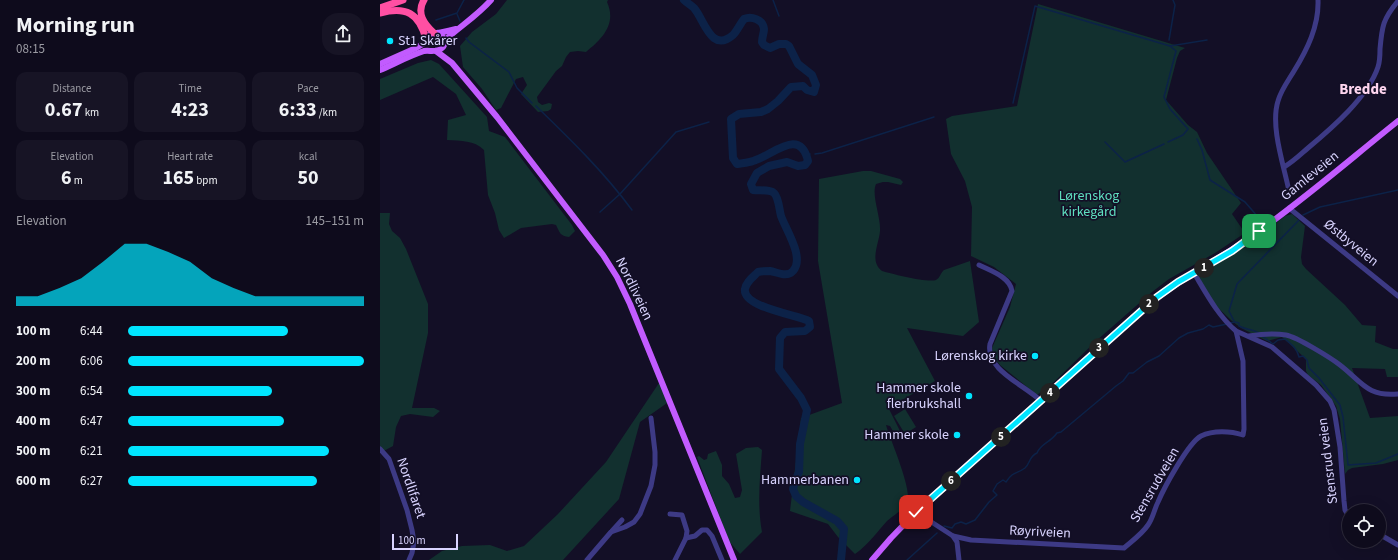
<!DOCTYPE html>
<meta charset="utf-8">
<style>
:root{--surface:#0e0b1c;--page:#171425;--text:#f1f3f6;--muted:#9b9ba3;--line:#2e2b3b;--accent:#00e5ff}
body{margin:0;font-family:"Source Sans 3",sans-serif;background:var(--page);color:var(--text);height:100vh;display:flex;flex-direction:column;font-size:15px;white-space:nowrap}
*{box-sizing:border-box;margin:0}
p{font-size:13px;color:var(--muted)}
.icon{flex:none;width:22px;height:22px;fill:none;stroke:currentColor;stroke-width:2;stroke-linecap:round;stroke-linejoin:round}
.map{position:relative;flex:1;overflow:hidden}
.drawer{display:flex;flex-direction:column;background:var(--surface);width:380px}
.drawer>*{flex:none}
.tools{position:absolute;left:962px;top:504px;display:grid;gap:8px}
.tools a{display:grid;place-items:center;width:44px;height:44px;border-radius:50%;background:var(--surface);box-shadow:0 4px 16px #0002,0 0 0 1px var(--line);font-size:20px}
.scale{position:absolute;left:12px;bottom:10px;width:66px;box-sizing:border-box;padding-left:4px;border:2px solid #d9d4ff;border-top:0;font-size:11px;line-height:14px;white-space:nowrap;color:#d9d4ff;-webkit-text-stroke:3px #130f26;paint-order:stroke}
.pin{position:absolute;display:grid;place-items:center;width:34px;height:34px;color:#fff;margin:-17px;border-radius:8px;box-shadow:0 2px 6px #0006}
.km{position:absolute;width:20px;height:20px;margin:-10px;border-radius:50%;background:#222;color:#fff;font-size:11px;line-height:20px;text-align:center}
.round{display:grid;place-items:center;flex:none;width:42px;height:42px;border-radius:16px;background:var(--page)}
.summary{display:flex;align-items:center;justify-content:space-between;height:68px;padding:0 16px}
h1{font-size:22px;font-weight:700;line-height:30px}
.figures{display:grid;grid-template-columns:repeat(3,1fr);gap:6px;height:68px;padding:4px 16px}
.figures div{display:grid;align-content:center;border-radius:10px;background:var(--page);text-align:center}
.figures b{font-size:20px;font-weight:700}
.figures small{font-size:11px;font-weight:400}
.figures p{font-size:11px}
.chart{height:112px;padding:8px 16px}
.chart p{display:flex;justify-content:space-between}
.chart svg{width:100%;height:72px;margin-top:4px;fill:var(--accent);opacity:.7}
ul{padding:0 16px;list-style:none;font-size:13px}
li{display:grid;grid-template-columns:64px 48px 1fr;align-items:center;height:30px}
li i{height:10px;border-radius:5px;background:var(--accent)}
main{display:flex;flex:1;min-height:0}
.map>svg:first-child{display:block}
.green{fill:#12302f}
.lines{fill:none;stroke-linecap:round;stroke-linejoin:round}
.stream{stroke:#0c2248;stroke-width:1.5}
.river{stroke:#0c2248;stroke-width:8}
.minor{stroke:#3d3a85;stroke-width:5}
.major{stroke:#c25bff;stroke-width:6}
.highway{stroke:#ff4fa3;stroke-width:7}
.route-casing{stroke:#fff;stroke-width:8}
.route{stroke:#00e5ff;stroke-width:5}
.poi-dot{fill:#00e5ff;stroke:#130f26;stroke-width:1.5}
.labels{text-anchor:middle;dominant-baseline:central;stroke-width:3.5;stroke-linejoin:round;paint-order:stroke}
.poi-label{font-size:14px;fill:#d9d4ff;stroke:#130f26;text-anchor:end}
.street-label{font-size:14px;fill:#d9d4ff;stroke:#130f26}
.park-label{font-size:14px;fill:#5fe0c0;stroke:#130f26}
.neighbourhood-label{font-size:15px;font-weight:bold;fill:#ffd6f0;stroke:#130f26}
</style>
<main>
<section class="drawer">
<div class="summary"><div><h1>Morning run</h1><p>08:15</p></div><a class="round"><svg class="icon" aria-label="share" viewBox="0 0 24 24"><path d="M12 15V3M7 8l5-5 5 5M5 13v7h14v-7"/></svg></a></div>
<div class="figures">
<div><p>Distance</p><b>0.67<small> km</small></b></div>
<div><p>Time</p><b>4:23</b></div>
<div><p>Pace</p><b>6:33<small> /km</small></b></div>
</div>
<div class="figures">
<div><p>Elevation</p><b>6<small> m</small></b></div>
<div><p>Heart rate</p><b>165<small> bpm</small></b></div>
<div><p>kcal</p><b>50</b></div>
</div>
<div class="chart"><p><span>Elevation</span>145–151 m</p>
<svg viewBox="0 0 160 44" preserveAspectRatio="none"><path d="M0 44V38L10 38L20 33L30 27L40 17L50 6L60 6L70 11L80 17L90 27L100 33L110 38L120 38L130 38L140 38L150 38L160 38V44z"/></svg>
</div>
<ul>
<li><b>100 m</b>6:44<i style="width:68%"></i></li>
<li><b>200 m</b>6:06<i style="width:100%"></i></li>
<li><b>300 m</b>6:54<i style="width:61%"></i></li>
<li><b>400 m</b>6:47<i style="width:66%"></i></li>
<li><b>500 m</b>6:21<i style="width:85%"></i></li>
<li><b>600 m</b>6:27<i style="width:80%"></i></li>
</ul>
</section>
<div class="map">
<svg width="1018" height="560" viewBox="0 0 1018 560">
<rect width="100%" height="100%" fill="#130f26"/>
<!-- green -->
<g class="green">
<path d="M127,0h101l-1,2c10,22 -5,37 -21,50l-8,-1 -8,1 -4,5 -4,9 -6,5 -19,26 1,5 4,3 7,-2 3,1 -1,5 -3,2 -10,1 -17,-18 6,-9 -4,-8 -7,2 -15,29 -5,2 -14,-21 -19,-22 -3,-21 12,-14 24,-18z"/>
<path d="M658,4l147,44 -5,3 -3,7 -11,42 22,25 9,7 10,21 34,50 -9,11 13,19 -30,20 -46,26 -17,13 -56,49 -42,41 -17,13 -37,-30 -6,-8 -2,-9 18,-41 6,-23 -22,-17 -23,-11 1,-49 -7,-26 -14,-27 -5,-35 6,-3 65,-10z"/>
<path d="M51,60l8,4 48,53 2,14 16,6 67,88 3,6 -6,6c-9,-1 -9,-4 -13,-12l-4,-1 -31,4 -17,10 -5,-8 -4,-17 -7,-18 -4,-45c-10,-10 -23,-9 -37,-10l1,-20 18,-5 -10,-21 -23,-17 -53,23v-21l38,-16z"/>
<path d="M483,171h8l29,8 3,3 -2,3 -13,-3h-5l-7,2c-5,11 5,33 4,47 -1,13 -11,30 2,40 10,3 46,12 54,9 4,-2 5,-8 8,-10l26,-9 9,61 -16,14 -56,-8 28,53 -33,19 3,6 -8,3 -2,-4 -6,4 13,26 -5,3 -7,-12 -4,-1c4,14 27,66 21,77 -4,8 -13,13 -20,19 -10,11 -19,24 -32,33l-17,-17 -10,-13 -38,-13 11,-93 41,-15 -24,-142 1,-82z"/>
<path d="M0,213h10l-1,11 3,7 8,7 6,11 22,55v29l-16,75h22l6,3 -7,6 -23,-3 -9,2 -5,11 -3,19 -13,7z"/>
<path d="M912,214l13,12 -4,31 1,7 4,5 39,36 17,20 14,1 -1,16 18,7h5v28h-11l-2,-8 -33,-1 18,50 28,-2v44l-15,4 -31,4 -4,2 -3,4 -5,-55 -4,-13 -15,-21 -13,-10 -2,-4v-12l-24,-22 -15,4 -26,-13 -9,-7 -16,-15 -19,-31c34,-18 59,-36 88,-59z"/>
<path d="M281,380l9,21 -30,21 -21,77 -56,61h-134l13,-9 20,-5 28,-1 17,6 17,-5 34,-32 48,-52z"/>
<path d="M525,409l11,18 -11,7 -11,-18z"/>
<path d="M378,447l4,3c-2,28 -5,55 0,82l-22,22 -11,-13 -32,-84 2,-1 5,4 3,-1 1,-5 8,-3 6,14v11l7,8 6,14 5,-1 2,-7 -6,-36 10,-6z"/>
</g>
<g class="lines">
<!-- stream -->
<g class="stream">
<path d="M393,0l6,16"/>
<path d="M77,14l3,7"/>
<path d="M56,20l21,-7 7,-13"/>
<path d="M86,38l3,4 40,30 8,16 15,15"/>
<path d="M789,40l6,-35 -2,-5"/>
<path d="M790,46l37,-6"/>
<path d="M633,103l22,-97 135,40 6,5 -12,46 6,12 18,20 -5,6 -15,7"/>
<path d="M156,106c34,33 68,66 96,104"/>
<path d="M817,139l5,11 8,30 35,22 13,15"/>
<path d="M725,142l20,20 39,-18"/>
<path d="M427,154h3"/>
<path d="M435,154l7,-1 112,-36"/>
<path d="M220,212l20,-18 56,-62 33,-10"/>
<path d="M923,215l17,-8 78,-17"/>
<path d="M854,321l-5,-10 8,-27 62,-64"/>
<path d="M850,323l5,-1 4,1v3c7,4 14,3 20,7"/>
<path d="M882,336l11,8 5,-4 7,-1c6,5 12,9 14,18l4,-1 4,4 2,8 10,10 21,27 3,12 5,48 28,-2 22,-9"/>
<path d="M564,526l8,2 3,-4 6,-2 5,2 9,-4 14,-18 8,-7 -4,-4 4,-7 6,-4 3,2c7,-11 11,-8 19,-14 5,-4 4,-12 12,-15 4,-10 13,-10 20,-20l4,-1 55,-46 7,-5 6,-8h4l14,-11 12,-6 20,-18 9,-5 15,-4 6,-4 4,2 14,-3"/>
<path d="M527,560l30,-27"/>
</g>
<!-- river -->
<path class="river" d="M304,0c3,3 7,5 10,8 10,11 17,46 39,27 4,-4 7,-11 11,-16 7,-3 19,0 20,10 0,4 -2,8 -2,13l2,3 6,3 9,-4h7l3,2 9,18 14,11 4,10 -2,7 -7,-2 -4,-4 -12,1 -13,14 -10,8 -7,3 -22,2 -8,5 2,39 4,6c5,-1 11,-1 16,-3 19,-5 47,-35 55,0l-3,4 -7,1 -11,-4 -18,4 -12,7 -6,11 2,6c6,1 16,-1 21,3 5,5 5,16 7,23 5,14 24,42 12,55 -6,7 -16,1 -23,0 -4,0 -8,0 -12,1 -5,5 -12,10 -13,17 -3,18 52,26 64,32l1,6 -5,4 -20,1 -5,6 -1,31 22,29 6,12 -7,34 -1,28 -4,9 -2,8 3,7 7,6 34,19 7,8 -3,31"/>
<!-- minor -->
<g class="minor">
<path d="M904,167c9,-5 17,-13 24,-19 24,-20 60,-51 70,-81 2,-6 2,-12 2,-18 2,-23 3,-30 18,-48"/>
<path d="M909,191c-5,-25 -19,-65 -11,-90 3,-11 10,-20 16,-30 13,-21 25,-45 24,-71"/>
<path d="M909,208l109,88"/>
<path d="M599,265c12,6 31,12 33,26l-22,53c-5,26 35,41 51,57"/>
<path d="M814,273c12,20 24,43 42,58l36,16 44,38 14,16 4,9 2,12 4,25 4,54 1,9 4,6"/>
<path d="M869,336c13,-2 24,-3 37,-1 11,2 45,23 54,30 22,17 27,32 58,29"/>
<path d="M0,449l9,10 18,51 5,20 2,12 -2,11 -3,7"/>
<path d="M536,512l37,24 4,6 2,18"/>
<path d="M290,514l12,1 5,16 -1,7 -11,22"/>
<path d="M232,531l10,-11"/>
<path d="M999,534l19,11"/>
<path d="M573,536l18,4 153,8c8,-7 18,-14 24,-23 5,-7 6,-15 10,-23 6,-14 30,-59 43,-66 12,-6 30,-5 42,-1l1,-6 -1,-68 -7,-30"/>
<path d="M306,538l9,-2 7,-6h5l5,6 10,24"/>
<path d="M207,560l24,-28 14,-5 9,-5 6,-8 11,-28 4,-21v-13l-4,-34"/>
</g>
<!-- major -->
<g class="major">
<path d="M64,41c15,-14 33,-25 47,-41"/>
<path d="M46,42c1,-10 9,-8 17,-10 5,-1 9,-2 13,-3"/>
<path d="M56,51l16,12 45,54 106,138 14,22 13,27 104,256"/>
<path d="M0,64l36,-16 10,-6"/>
<path d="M0,70c14,-6 29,-14 44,-19 6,-1 13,2 18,-3 5,-5 2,-12 -4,-15"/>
<path d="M492,560l19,-22 28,-29 230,-205c30,-25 66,-42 99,-65 52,-36 100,-78 150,-118"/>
</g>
<!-- highway -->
<g class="highway">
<path d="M44,0c-8,13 0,24 10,33"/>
<path d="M0,8l23,-8"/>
<path d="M0,13c26,-7 39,0 46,26"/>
</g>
</g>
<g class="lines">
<defs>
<path id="route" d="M536,512l241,-215 21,-15 54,-31 27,-20"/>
</defs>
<!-- route casing -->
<use href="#route" class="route-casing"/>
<!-- route -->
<use href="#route" class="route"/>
</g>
<!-- markers -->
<g class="poi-dot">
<circle cx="10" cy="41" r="4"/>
<circle cx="655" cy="356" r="4"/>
<circle cx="589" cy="396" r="4"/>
<circle cx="577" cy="435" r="4"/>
<circle cx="477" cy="480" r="4"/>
</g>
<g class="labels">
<!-- poi labels -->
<g class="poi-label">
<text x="18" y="41" text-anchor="start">St1 Skårer</text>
<text x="647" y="356">Lørenskog kirke</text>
<text x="581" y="388">Hammer skole<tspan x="581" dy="16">flerbrukshall</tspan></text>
<text x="569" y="435">Hammer skole</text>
<text x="469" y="480">Hammerbanen</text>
</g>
<!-- street labels -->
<g class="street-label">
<text transform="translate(930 176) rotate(-39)">Gamleveien</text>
<text transform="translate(971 243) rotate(39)">Østbyveien</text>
<text transform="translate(254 289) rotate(64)">Nordliveien</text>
<text transform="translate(948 461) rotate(-97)">Stensrud veien</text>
<text transform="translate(775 485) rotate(-60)">Stensrudveien</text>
<text transform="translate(31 488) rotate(71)">Nordlifaret</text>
<text transform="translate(660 532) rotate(3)">Røyriveien</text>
</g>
<!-- park labels -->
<g class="park-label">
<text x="709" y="196">Lørenskog<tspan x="709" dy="16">kirkegård</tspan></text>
</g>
<!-- neighbourhood labels -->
<g class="neighbourhood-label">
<text x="983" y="89">Bredde</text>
</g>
</g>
</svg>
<div class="tools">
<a><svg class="icon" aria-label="locate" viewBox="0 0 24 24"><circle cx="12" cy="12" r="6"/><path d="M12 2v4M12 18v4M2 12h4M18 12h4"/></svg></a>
</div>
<div class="scale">100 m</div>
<div class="pin" style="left:879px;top:231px;background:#1e9e55"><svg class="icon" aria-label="arrive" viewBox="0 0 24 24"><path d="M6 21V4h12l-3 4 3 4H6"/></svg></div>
<div class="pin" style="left:536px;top:512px;background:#d93025"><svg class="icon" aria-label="check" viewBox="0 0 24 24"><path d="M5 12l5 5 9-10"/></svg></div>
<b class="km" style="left:824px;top:268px">1</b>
<b class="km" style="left:769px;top:304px">2</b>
<b class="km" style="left:719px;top:348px">3</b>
<b class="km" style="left:670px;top:393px">4</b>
<b class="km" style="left:621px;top:437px">5</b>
<b class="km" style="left:571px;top:481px">6</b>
</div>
</main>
